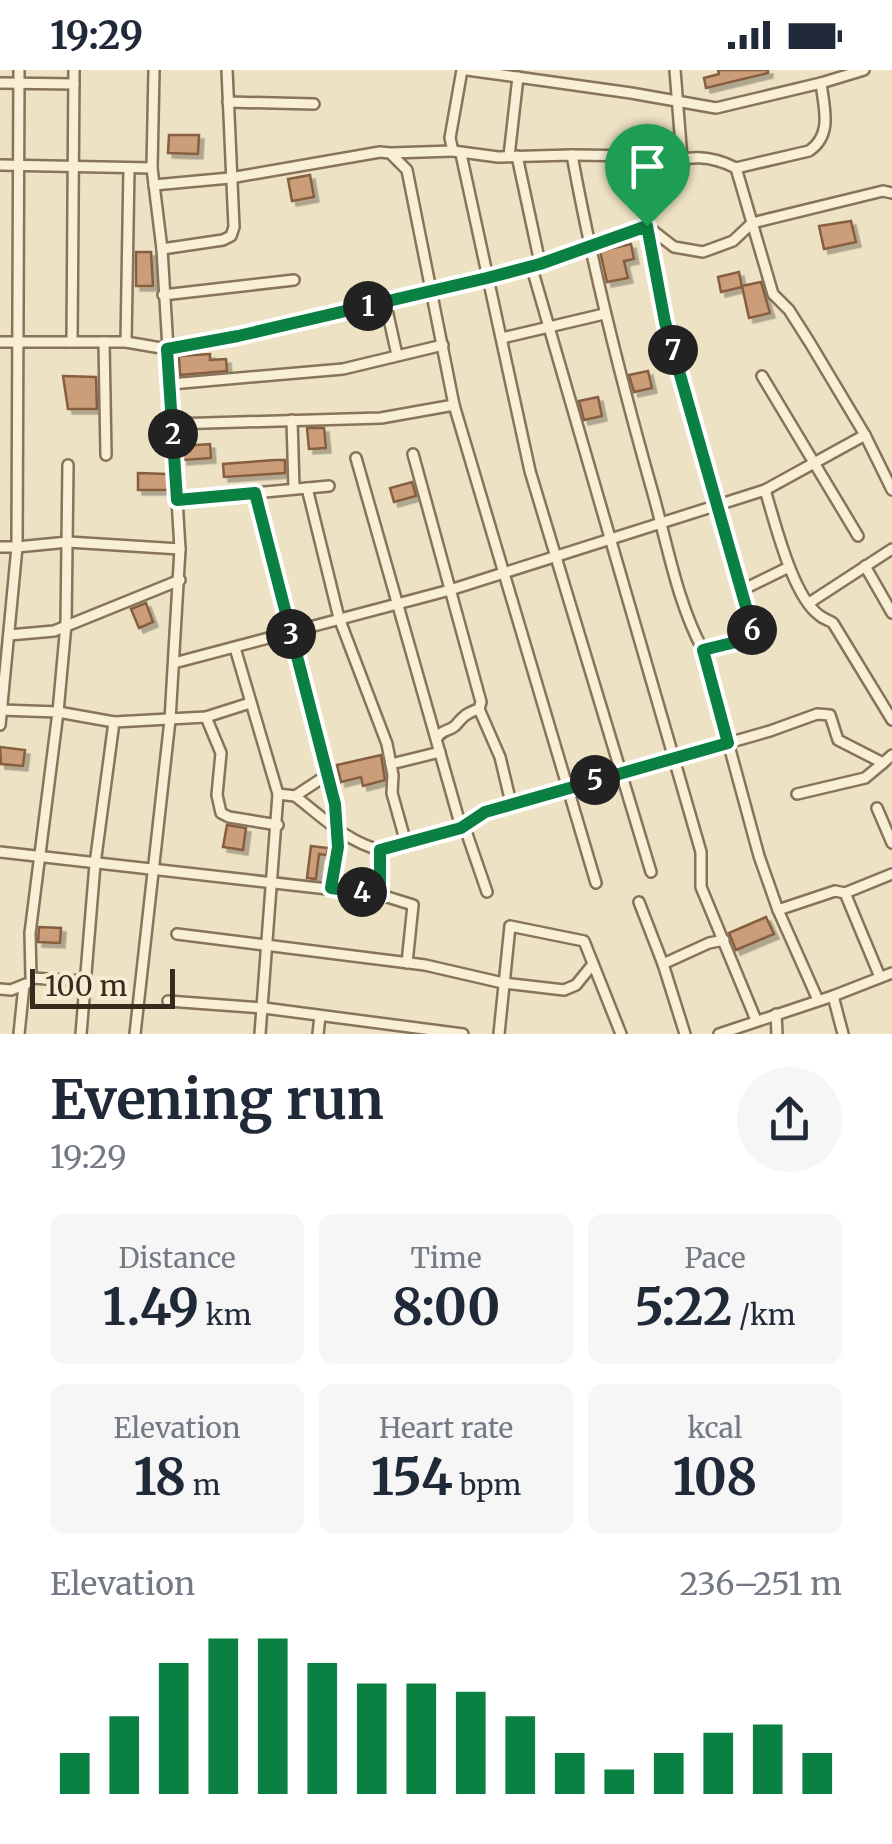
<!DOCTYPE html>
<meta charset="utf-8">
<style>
:root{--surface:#fff;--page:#f6f6f7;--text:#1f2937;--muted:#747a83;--accent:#0b8043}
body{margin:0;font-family:Merriweather,serif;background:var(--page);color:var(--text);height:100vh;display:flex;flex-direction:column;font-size:38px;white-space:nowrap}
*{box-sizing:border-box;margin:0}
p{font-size:32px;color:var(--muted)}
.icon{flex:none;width:55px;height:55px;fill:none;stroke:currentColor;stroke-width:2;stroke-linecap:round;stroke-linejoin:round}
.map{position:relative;height:964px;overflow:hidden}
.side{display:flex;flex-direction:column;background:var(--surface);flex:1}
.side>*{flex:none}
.scale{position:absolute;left:30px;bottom:25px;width:145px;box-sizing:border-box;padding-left:10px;border:5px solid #372b1e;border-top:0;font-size:28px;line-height:35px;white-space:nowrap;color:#372b1e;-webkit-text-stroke:8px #f5ecd2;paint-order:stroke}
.pin{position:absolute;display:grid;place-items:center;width:85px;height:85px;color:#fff;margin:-102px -42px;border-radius:50% 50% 50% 0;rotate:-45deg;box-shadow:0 0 10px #0007}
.pin .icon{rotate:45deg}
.km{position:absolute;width:50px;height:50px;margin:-25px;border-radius:50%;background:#222;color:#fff;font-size:28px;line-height:50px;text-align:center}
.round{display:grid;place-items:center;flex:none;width:105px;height:105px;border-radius:52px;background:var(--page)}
.summary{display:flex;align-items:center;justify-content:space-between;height:170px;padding:0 50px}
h1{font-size:55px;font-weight:700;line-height:75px}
.figures{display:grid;grid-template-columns:repeat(3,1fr);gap:15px;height:170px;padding:10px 50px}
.figures div{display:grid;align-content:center;border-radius:15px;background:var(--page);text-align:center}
.figures b{font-size:50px;font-weight:700}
.figures small{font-size:28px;font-weight:400}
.figures p{font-size:28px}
.chart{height:280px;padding:20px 50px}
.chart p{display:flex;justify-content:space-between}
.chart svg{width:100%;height:180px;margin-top:10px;stroke:var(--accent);stroke-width:6}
.status{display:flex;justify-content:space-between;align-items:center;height:70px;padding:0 50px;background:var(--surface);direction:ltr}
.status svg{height:28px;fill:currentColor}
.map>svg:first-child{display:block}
.building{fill:#cb9e79;stroke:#865e40;stroke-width:2.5;filter:url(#shadow)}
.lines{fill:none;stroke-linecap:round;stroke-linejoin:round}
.minor-casing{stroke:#87745a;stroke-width:14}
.minor{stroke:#f8efd6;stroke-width:9}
.route-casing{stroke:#fff;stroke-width:20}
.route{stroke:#0b8043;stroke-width:12}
</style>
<div class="status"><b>19:29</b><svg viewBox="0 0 49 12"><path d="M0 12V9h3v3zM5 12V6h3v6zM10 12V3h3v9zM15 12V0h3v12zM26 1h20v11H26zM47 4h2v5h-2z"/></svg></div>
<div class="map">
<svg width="892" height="964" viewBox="0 0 892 964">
<defs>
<filter id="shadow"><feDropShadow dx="4.5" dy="4.5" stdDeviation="0" flood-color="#0004"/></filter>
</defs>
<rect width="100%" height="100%" fill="#ede2c3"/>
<!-- building -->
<g class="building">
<path d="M718,0h50v3l-62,15 -2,-10 15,-4z"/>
<path d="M169,65h30l-1,19 -30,-1z"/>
<path d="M310,105l4,22 -22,4 -4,-22z"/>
<path d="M851,151l5,21 -32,7 -5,-23z"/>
<path d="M631,174l3,15 -10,2 4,17 -21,4 -7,-31z"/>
<path d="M136,182h15l2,34h-17z"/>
<path d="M739,202l3,15 -21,5 -3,-15z"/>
<path d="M761,212l9,31 -21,5 -7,-32z"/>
<path d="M210,284v6l16,-1 1,12 -47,4 -1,-19z"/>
<path d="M648,301l4,17 -18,4 -5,-17z"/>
<path d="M63,306l33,1 1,32h-29z"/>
<path d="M598,327l4,19 -18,4 -5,-19z"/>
<path d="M307,358h17l2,20 -17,1z"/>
<path d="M210,374l1,14 -28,2 -1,-14z"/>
<path d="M275,390h10v13l-61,4 -1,-13z"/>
<path d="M138,403l29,1 1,16h-30z"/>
<path d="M412,412l4,14 -22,6 -4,-14z"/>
<path d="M146,533l7,19 -14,6 -8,-19z"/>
<path d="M0,677l25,3 -2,16 -22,-2z"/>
<path d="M381,685l4,25 -22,6 -2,-9 -20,5 -4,-17z"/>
<path d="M227,755l19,3 -3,22 -20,-3z"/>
<path d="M311,776l17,2 -1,7 -8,-1 -3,25 -9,-1z"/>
<path d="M766,847l8,17 -38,16 -7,-17z"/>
<path d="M39,857l22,1 -1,15 -22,-1z"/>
</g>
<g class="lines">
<defs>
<g id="minor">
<path d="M462,0l-12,68 3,13 45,6 74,-2c21,116 50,229 82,342 14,51 24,107 49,153l26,-4 19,-7 4,-11 -87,-306 -18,-96"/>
<path d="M467,0l164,23 85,15 105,-25"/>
<path d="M675,0l7,89"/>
<path d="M0,13l74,1"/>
<path d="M228,32l86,2"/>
<path d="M391,83l62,-2"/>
<path d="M461,84l69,317 121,401"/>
<path d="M572,85l71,1 22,12"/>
<path d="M509,86l9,-79"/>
<path d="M517,86l23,107"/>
<path d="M0,95l152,3"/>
<path d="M154,115l76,-7 150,-26 10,1 17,17 47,235 142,478"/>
<path d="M647,156l27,21 29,5 30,-11 19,-18 131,-32 9,2"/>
<path d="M162,179l61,-9 8,-4 3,-9 -7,-157"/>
<path d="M531,195l170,587v35l55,133"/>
<path d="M163,225l131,-15"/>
<path d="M385,231l12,54"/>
<path d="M502,268l102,-24"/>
<path d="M0,272h126l41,7 71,-13 249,-59 53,-14 107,-37c-6,-59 37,-84 89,-58l73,-17c24,-16 15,-43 12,-68l43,-13"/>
<path d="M72,272l2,-272"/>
<path d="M104,272l2,113"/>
<path d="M126,272l3,-174"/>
<path d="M762,306l96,160"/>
<path d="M171,314l172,-15 100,-24"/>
<path d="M292,350l2,68"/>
<path d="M173,354l208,-6 73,-13"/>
<path d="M865,365l27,55"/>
<path d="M413,384l68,248 -2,7c-13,4 -16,8 -24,17 -7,6 -13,3 -18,12"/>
<path d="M356,388l105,369 6,7 20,58"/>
<path d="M68,395l-2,159 -8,88 56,10"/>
<path d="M307,418l32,130 48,126 6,31 -1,18 14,50"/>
<path d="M765,420c10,32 27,105 54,125 4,4 10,5 14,8l59,97"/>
<path d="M255,423l72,282"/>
<path d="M177,430l152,-14"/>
<path d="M0,477h17l2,-477"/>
<path d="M865,496l27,47"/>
<path d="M742,520l47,-23"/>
<path d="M809,533l83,-54"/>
<path d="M9,565l45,-4 126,-51"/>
<path d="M235,578l43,146 -18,240"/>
<path d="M703,580l56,206 19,54 40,90"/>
<path d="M174,593l276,-73 315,-100 100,-55 -55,-92 -21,-33 -16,-16 -37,-126"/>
<path d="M479,639l21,48 12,50"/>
<path d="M0,640l58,2 -28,221 1,45 52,3"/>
<path d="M206,647l15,36 -4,42 4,18 8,4 49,8"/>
<path d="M0,655l17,-178 51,-5 112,7"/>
<path d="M391,694l49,-12"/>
<path d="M278,724l17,2 32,-21 11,54 -7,59"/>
<path d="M797,724l68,-16 18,-15"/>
<path d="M295,726c26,20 52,46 85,54l81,-23 24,-15 285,-81 47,-17 13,1 8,25 45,23 9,-8"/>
<path d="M877,738l15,35"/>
<path d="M380,780v45"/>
<path d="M0,782l381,43 32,10 -6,58"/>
<path d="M845,823l47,-19"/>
<path d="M639,832l24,62 22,70"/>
<path d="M778,840l57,-19 10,2 35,84"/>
<path d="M177,864l248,31 78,18 61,7 12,-5 17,-21"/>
<path d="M663,894l46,-21 15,-3"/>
<path d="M0,919l11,1 15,-6"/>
<path d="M833,926l10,38"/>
<path d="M168,931l96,7 199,26"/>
<path d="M776,944l1,20"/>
<path d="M19,964l5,-49"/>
<path d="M81,964l14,-170 19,-142 92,-5 44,-14"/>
<path d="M135,964l35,-314 10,-171 -18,-300 -10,-81 2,-98"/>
<path d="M318,964l2,-18"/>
<path d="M499,964l11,-108 74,15 37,93"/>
<path d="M719,964l114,-38 59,-23"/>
</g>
</defs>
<!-- minor casing -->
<use href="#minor" class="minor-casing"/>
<!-- minor -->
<use href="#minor" class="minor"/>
</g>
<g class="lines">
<defs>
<path id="route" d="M647,156l18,96 87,306 -4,11 -45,11 25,93 -243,69 -24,16 -81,22v45l-49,-7 7,-41 -3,-43 -80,-311 -78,7 -10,-151 71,-13 249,-58 53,-14z"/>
</defs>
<!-- route casing -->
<use href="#route" class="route-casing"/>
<!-- route -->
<use href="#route" class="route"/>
</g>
</svg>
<div class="scale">100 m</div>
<div class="pin" style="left:647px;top:156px;background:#1e9e55"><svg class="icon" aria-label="arrive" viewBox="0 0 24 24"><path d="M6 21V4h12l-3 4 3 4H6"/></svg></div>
<b class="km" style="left:368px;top:236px">1</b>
<b class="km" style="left:173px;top:364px">2</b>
<b class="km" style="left:291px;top:564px">3</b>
<b class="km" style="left:362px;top:822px">4</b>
<b class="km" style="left:595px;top:710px">5</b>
<b class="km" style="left:752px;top:560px">6</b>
<b class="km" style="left:673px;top:280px">7</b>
</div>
<section class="side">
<div class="summary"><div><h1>Evening run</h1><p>19:29</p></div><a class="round"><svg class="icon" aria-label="share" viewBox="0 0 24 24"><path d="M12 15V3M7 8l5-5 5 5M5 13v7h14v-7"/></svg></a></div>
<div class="figures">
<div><p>Distance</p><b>1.49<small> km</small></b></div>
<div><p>Time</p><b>8:00</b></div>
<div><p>Pace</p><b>5:22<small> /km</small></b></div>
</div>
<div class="figures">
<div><p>Elevation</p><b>18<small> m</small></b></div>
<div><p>Heart rate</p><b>154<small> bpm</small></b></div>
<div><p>kcal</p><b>108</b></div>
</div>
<div class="chart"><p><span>Elevation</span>236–251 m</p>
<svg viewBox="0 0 160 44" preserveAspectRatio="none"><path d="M5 44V34M15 44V25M25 44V12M35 44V6M45 44V6M55 44V12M65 44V17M75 44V17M85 44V19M95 44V25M105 44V34M115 44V38M125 44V34M135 44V29M145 44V27M155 44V34"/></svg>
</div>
</section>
